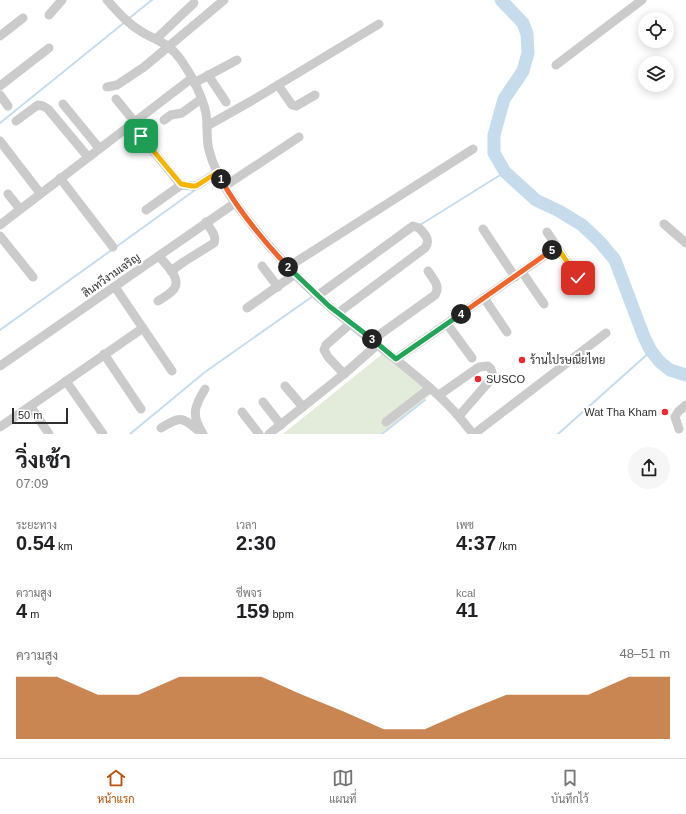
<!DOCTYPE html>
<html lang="th">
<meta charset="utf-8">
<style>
:root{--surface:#fff;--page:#f6f6f6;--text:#202124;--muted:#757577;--line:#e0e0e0;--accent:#b45309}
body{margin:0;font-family:Helvetica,Sarabun,sans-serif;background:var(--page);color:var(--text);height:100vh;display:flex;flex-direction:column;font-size:15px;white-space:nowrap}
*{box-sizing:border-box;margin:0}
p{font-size:13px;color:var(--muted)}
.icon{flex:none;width:22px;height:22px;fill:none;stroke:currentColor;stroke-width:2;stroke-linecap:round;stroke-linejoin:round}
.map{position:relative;height:434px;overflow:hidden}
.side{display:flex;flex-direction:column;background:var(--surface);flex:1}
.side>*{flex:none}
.tools{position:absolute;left:638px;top:12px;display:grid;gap:8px}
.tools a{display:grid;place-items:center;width:36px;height:36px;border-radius:50%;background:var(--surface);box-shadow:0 2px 10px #0003;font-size:20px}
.scale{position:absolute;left:12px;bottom:10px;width:56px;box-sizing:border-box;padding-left:4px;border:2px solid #2e2e2e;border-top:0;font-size:11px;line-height:14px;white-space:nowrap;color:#2e2e2e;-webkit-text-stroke:3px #fff;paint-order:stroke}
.pin{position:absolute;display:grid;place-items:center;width:34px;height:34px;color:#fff;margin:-17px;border-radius:8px;box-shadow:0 2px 6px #0006}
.km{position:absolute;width:20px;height:20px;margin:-10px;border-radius:50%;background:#222;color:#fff;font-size:11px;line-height:20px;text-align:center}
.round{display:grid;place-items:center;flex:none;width:42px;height:42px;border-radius:21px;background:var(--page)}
.headline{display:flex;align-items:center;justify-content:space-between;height:68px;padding:0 16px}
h1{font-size:22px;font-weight:700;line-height:30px}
.stats{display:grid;grid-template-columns:repeat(3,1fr);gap:6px;height:68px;padding:4px 16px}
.stats div{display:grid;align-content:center}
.stats b{font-size:20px;font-weight:700}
.stats small{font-size:11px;font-weight:400}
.stats p{font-size:11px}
.chart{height:112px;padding:8px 16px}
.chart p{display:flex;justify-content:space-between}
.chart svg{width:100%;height:72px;margin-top:4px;fill:var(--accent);opacity:.7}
.dock{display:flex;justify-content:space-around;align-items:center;height:56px;border-top:1px solid var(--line);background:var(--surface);font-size:11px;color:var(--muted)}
.dock a{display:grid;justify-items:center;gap:2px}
.dock .on{color:var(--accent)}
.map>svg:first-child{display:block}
.green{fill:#e3ecdb}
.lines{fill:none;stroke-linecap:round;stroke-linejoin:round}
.stream{stroke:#c6dced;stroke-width:2}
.river{stroke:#c6dced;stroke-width:13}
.minor{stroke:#cbcbcb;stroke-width:9}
.split-1-casing{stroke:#fff;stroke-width:8}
.split-2-casing{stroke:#fff;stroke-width:8}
.split-3-casing{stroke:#fff;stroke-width:8}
.split-4-casing{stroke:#fff;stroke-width:8}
.split-5-casing{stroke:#fff;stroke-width:8}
.split-6-casing{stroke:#fff;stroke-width:8}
.split-1{stroke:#f5b400;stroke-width:5}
.split-2{stroke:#f0652b;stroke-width:5}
.split-3{stroke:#22a559;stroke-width:5}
.split-4{stroke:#22a559;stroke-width:5}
.split-5{stroke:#f0652b;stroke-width:5}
.split-6{stroke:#f5b400;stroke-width:5}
.poi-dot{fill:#ed282f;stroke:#fff;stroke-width:1.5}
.labels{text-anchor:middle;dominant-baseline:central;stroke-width:4;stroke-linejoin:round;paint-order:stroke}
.street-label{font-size:11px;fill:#2e2e2e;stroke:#fff}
.poi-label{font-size:11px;fill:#2e2e2e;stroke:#fff;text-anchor:start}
</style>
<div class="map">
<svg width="686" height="434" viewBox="0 0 686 434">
<rect width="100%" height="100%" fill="#fff"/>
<!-- green -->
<path class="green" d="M386,351l49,40 -53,43h-99z"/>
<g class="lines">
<!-- stream -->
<g class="stream">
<path d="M128,19l24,-19"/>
<path d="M0,123l125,-101"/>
<path d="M420,225l85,-53"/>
<path d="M116,247l79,-57"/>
<path d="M0,330l113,-81"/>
<path d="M130,434l75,-62 108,-76"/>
<path d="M382,434l43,-34"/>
<path d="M558,434l93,-83"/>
</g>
<!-- river -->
<path class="river" d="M501,0l22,23 4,11 1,19 -5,18 -19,28 -10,36v18l11,19 31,28 23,11 23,14 18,17 15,18 29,77 7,14 9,11 10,8 16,5"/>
<!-- minor -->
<g class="minor">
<path d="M107,0c11,12 21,24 35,32 17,10 27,11 39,28 10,14 22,37 25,54 2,12 0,25 3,36 8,33 34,64 55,90 20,23 41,47 65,66 36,31 76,58 110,90 13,12 24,25 34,38"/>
<path d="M49,15l13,-15"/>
<path d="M0,36l23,-18"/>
<path d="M156,39l38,-36"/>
<path d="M556,65l86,-65"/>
<path d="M208,75l18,27"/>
<path d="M194,83l43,-23"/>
<path d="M278,85l14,20 4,1 19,-11"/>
<path d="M0,86l49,-38"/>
<path d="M107,87l10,-2 27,-18 80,-67"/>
<path d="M0,95l8,11"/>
<path d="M116,99l18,22"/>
<path d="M63,104l36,44"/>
<path d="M164,120l7,-5 11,-2 19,-14"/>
<path d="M16,121l19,-14 3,-2 5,1 5,3 40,48"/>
<path d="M207,126l46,-26 126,-76"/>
<path d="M141,136l40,49"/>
<path d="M0,141l40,52"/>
<path d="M60,178l53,69"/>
<path d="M225,186l74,-49"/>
<path d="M8,194l12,15"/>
<path d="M146,210l35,-25 10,1h5l22,-14"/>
<path d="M664,224l22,19"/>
<path d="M0,225l192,-147"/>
<path d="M483,229l32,48"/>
<path d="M547,232l10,15"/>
<path d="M0,236l33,41"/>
<path d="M262,266l16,21"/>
<path d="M288,267l185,-118"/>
<path d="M171,271l14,-10 29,-18c3,-8 -4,-14 -8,-21"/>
<path d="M522,272l22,32"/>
<path d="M115,287l57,84"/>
<path d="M317,296l96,-70 6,2c6,6 12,12 6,20l-87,65"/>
<path d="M484,298l23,34"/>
<path d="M158,301c5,-3 12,-7 16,-12 8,-11 -9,-25 -15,-33"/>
<path d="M247,308l48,-34"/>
<path d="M447,324l25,34"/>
<path d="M372,340l63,-45c6,-9 -2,-16 -7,-24"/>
<path d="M104,354l37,55"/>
<path d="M396,359l161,-112 21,31"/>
<path d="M0,366l235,-163"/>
<path d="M344,374l-16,-17 -4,-7 2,-5 25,-22"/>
<path d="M66,381l37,53"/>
<path d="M285,386l18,21"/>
<path d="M439,395l40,-28 9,-1c4,3 5,6 4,12l-33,38"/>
<path d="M263,402l18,23"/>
<path d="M31,407l18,27"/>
<path d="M242,412l17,22"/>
<path d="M386,422l44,-34"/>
<path d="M0,427l143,-99"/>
<path d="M161,428c21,-13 21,-11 39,4"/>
<path d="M679,429l-4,-12 3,-5 8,-7"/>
<path d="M203,434c-12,-19 -9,-27 2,-45"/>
<path d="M269,434l75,-60 33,-29"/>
<path d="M474,434l132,-101"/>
</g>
</g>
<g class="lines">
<defs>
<path id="split-1" d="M141,136l40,48 11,2h4l22,-14 3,7"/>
<path id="split-2" d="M221,179c17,32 42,61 67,88"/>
<path id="split-3" d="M288,267l41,39 43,33"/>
<path id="split-4" d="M372,339l24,20 65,-45"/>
<path id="split-5" d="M461,314l91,-64"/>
<path id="split-6" d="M552,250l5,-3 21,31"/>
</defs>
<!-- split-1 casing -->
<use href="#split-1" class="split-1-casing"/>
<!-- split-2 casing -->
<use href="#split-2" class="split-2-casing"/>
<!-- split-3 casing -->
<use href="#split-3" class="split-3-casing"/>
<!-- split-4 casing -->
<use href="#split-4" class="split-4-casing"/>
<!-- split-5 casing -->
<use href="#split-5" class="split-5-casing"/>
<!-- split-6 casing -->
<use href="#split-6" class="split-6-casing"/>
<!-- split-1 -->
<use href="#split-1" class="split-1"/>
<!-- split-2 -->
<use href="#split-2" class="split-2"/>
<!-- split-3 -->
<use href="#split-3" class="split-3"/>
<!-- split-4 -->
<use href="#split-4" class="split-4"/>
<!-- split-5 -->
<use href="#split-5" class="split-5"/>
<!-- split-6 -->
<use href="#split-6" class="split-6"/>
</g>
<!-- markers -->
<g class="poi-dot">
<circle cx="522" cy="360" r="4"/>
<circle cx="478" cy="379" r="4"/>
<circle cx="665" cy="412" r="4"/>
</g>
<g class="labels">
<!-- street labels -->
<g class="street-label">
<text transform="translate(111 275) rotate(-35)">สินทวีงามเจริญ</text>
</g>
<!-- poi labels -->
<g class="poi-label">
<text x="530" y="360">ร้านไปรษณียไทย</text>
<text x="486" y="379">SUSCO</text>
<text x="657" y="412" text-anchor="end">Wat Tha Kham</text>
</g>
</g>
</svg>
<div class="tools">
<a><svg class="icon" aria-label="locate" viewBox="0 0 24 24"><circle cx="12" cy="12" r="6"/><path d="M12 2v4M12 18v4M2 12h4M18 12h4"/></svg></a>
<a><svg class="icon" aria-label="layers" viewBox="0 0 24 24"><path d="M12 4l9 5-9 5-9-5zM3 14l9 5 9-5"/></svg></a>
</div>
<div class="scale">50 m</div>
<div class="pin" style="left:141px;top:136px;background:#1e9e55"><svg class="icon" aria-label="arrive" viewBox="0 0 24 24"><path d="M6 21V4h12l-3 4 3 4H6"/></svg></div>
<div class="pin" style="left:578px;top:278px;background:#d93025"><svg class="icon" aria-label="check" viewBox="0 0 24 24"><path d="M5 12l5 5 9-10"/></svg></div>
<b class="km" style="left:221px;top:179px">1</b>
<b class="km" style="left:288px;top:267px">2</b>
<b class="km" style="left:372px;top:339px">3</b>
<b class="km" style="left:461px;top:314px">4</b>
<b class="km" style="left:552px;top:250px">5</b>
</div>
<section class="side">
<div class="headline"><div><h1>วิ่งเช้า</h1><p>07:09</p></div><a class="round"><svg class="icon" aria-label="share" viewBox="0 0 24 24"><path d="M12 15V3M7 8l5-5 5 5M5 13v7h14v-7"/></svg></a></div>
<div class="stats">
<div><p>ระยะทาง</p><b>0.54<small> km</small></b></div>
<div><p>เวลา</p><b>2:30</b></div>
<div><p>เพซ</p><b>4:37<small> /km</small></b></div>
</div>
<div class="stats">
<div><p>ความสูง</p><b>4<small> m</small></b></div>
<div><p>ชีพจร</p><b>159<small> bpm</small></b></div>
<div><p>kcal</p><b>41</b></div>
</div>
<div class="chart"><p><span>ความสูง</span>48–51 m</p>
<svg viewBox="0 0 160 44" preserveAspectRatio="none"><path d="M0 44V6L10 6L20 17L30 17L40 6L50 6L60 6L70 17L80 27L90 38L100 38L110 27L120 17L130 17L140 17L150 6L160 6V44z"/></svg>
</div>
</section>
<nav class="dock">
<a class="on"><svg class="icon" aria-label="home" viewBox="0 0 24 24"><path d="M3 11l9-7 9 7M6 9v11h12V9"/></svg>หน้าแรก</a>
<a><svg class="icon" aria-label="map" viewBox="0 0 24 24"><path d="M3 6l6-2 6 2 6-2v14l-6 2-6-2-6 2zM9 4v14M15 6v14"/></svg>แผนที่</a>
<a><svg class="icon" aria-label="saved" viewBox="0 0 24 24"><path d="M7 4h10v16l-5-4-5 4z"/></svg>บันทึกไว้</a>
</nav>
